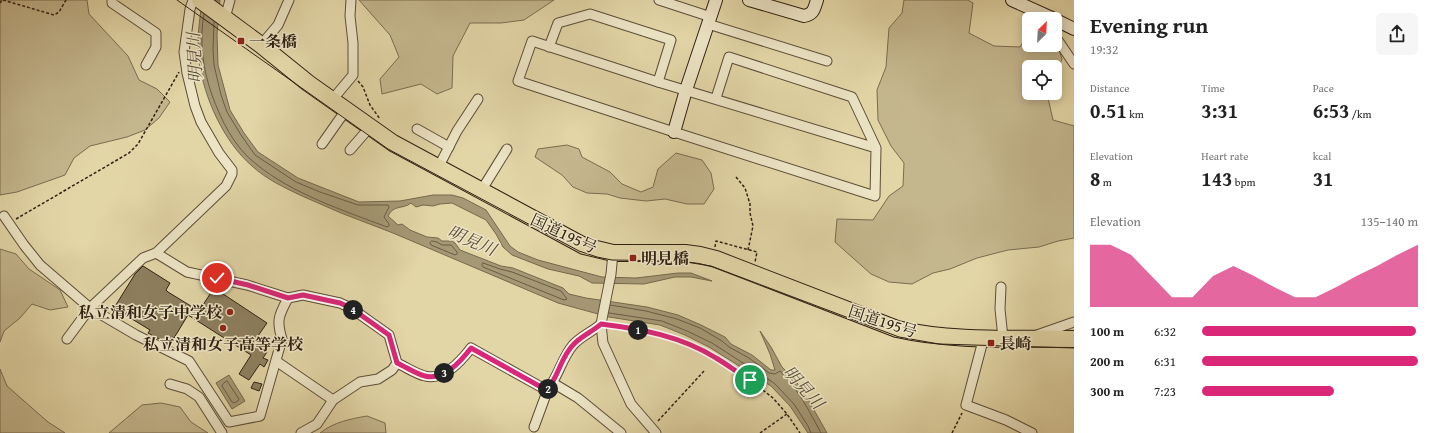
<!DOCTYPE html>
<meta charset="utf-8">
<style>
:root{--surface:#fff;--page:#f6f6f6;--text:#222;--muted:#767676;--accent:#db2777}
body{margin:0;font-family:"Gentium Book Plus","Noto Serif JP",serif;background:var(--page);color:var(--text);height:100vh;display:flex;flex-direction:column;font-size:15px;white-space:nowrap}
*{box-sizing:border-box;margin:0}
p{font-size:13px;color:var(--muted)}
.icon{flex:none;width:22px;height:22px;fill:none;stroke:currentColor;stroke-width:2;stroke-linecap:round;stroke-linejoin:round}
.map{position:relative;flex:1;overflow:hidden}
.details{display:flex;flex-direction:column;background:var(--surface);width:360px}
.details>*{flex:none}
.needle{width:26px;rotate:24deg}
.buttons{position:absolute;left:1022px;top:12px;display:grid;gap:8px}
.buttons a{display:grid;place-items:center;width:40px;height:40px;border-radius:6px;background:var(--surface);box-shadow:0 2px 10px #0003;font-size:20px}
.pin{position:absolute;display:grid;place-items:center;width:34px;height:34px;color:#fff;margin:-17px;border:2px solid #fff;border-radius:50%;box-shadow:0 1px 4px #0007}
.km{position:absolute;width:20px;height:20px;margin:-10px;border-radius:50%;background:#222;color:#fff;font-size:11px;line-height:20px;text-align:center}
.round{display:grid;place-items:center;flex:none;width:42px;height:42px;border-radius:6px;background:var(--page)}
.head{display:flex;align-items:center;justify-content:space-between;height:68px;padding:0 16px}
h1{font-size:22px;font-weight:700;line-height:30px}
.metrics{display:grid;grid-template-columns:repeat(3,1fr);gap:6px;height:68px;padding:4px 16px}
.metrics div{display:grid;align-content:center}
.metrics b{font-size:20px;font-weight:700}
.metrics small{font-size:11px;font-weight:400}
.metrics p{font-size:11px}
.chart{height:112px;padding:8px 16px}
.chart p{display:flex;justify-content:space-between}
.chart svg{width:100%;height:72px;margin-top:4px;fill:var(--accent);opacity:.7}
ul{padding:0 16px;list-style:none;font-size:13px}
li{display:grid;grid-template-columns:64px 48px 1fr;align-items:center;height:30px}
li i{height:10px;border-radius:5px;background:var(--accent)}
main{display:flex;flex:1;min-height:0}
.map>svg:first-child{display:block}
.green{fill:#c4b68d;stroke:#7a6c50}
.water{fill:#a59874;stroke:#76684d}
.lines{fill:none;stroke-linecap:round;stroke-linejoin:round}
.shore{stroke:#6a5c44;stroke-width:1}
.building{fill:#8d7f5f;stroke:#302113}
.street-casing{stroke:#5c4e38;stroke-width:11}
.secondary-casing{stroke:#302113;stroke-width:14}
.highway-casing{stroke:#302113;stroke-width:18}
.path{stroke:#302113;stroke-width:1.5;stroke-dasharray:3 2;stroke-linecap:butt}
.street{stroke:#ece4c5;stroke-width:9}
.secondary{stroke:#ece4c5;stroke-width:12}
.highway{stroke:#e2d5a6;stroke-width:16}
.tram{stroke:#302113;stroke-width:1}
.route-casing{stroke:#fff;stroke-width:8}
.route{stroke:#db2777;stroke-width:5}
.poi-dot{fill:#8f2418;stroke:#ece4c5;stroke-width:1.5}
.labels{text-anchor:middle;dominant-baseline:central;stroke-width:3;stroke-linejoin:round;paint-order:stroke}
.poi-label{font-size:16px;font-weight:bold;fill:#302113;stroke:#ece4c5;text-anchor:start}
.street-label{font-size:16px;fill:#302113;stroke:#ece4c5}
.water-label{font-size:17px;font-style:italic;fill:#594b35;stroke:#ece4c5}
</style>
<main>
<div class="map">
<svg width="1074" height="433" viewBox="0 0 1074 433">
<rect width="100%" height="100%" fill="#e2d5a6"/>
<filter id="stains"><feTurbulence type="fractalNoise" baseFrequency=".005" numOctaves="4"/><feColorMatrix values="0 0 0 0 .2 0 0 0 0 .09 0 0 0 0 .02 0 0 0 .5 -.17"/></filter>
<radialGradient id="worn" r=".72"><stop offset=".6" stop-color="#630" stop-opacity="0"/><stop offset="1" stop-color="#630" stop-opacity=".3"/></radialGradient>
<!-- green -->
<g class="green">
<path d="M0,0h87l2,14 39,42 11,24 18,9 13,13 -11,16 -14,12 -18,7 -37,9 -16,12 -9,17 -48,17 -17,3z"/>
<path d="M359,0h195l-30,20 -23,3h-31l-17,33 -1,32 -15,6 -16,-10 -39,10 -2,-15 19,-22 -9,-22z"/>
<path d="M904,0h64l5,3 -4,30 25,13 26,1 9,-14v12h26v-3l2,2 5,15 -7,17v-9h-26v26h21l-2,5 5,22 21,6v112l-16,3 -19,6 -31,3 -31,8 -27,11 -17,4 -21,11 -23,-2 -18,-8 -36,-32 2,-23 36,1 16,-24 14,-10 1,-23 -13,-17 -13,-26 -1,-30 9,-23 3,-39 13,-15z"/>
<path d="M567,145l12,4 3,8 28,15 12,12 19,8 12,-5 5,-18 18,-16 26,7 9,13 3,16 -10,15h-17l-22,-5 -19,2 -26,-3 -13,-4 -20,-1 -14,-6 -11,-12 -27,-18 3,-8z"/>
<path d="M0,249l16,5 13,15 31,21 8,17 -18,3 -18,-6 -12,14 -16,13 -4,11z"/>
<path d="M0,369l7,17 41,36 17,11h-65z"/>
<path d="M161,403l19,4 11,15 17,11h-99l33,-28z"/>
<path d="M367,416l18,7 1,10h-66c14,-11 30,-14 47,-17z"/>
</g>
<!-- water -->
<g class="water">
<path d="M202,0h18l-3,34 1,31 12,45 14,23 14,19 40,26 61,24 41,-1 33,-6h19l11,3 23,12 24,36 8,6 20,8 64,17 34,1 42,-5h13l21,8 -21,-4h-16l-31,7 -52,-1 -13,-7 -31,-7 -36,-14 -9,-8 -7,-13 -10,-14 -34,-17 -12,1 -7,2 -10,-1 -7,2 -5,-4c-9,7 -17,1 -23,13l10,9 4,-1 8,6 17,7 11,1 4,3h10l3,2 5,7 41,16 12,2 50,20 6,6 17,4 61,9 31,8 23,10 24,12 6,7 21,11 19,15h4l-5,-16 -10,-23 11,16 11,20 13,13 10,14 22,39h-19l-18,-27 -19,-20 -62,-39 -24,-12 -25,-10 -51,-8 -51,-14 -165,-70 -52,-20 -39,-17c-17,-8 -36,-17 -50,-30 -28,-24 -48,-68 -53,-105 -3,-20 1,-41 3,-61z"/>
<path d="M229,375l16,26 -13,8 -16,-26z"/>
</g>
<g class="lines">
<!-- shore -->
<g class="shore">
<path d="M204,14c-5,27 -1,56 8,81 9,25 22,52 44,69 37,30 86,46 131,63l2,-1v-2l-5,-7 5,-10 -1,-2h-30l-38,-13 -24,-10 -41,-27 -14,-20 -14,-23 -6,-17 -7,-30 -1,-15 1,-28"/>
<path d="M432,241l5,1 5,3h9l6,7v2l-2,1 -24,-10 -1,-2z"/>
<path d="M483,263l17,6 12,3 49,19 6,8 -3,1 -81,-33 -1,-2z"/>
<path d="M610,305l36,6 31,8 23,9 22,13 7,6 20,11 20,15 6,1 5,-3c19,19 29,40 41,62"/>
<path d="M609,313l53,8 25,10 25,12 62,40 20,21 14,22 3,7"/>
<path d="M227,381l12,18 -1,2 -4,2 -2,-1 -10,-16 1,-2z"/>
</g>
</g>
<!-- building -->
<g class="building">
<path d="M143,266l27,17 -4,7 2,2 31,19 15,-23 53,35 -14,20 14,9 -4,6 5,2 -4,7 -4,-3 -11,16 -10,-6 12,-19 -63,-40 -14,23 -2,-1 -4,7 -20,-11 2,-3 -36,-22 21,-34z"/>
<path d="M254,382l8,2 -3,7 -8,-3z"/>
</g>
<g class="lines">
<defs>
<g id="street">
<path d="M112,0v3l44,30v14l-10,18"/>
<path d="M659,0l52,17"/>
<path d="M225,18l5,-18"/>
<path d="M708,24l119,37"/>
<path d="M1055,36l19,28"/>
<path d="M261,45l17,-20 11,-25"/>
<path d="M549,47l9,-24 32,-9 81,26 -13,42"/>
<path d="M716,98l13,-41 123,40 24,51 -1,48 -201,-64 -156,-51 14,-40 126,41 218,66"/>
<path d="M332,100l21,-25v-32l-3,-27 1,-16"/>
<path d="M417,129l32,18"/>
<path d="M322,144l24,-34"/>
<path d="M350,150l20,-23"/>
<path d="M438,168l19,-37 21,-32"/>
<path d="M481,191l26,-42"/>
<path d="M4,216l20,29 16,20 50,43 46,27 53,26 40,61 31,-6 22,-77c-6,-19 -3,-24 6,-41"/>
<path d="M156,253l31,19 60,13 41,13 15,-3 37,8 11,5 38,27 8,28"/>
<path d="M613,253l-2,21 -10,50 2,19 28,61 25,29"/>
<path d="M1001,287l-1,22 3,29"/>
<path d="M1037,335l37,-13"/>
<path d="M984,337l-18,68 40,15 26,13"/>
<path d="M67,339l23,-31 53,-50 13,-5 70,-67 6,-12v-4l-13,-17 -18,-31 -6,-16 -8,-33 -3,-21 6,-43 3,-9"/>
<path d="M276,361l57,39"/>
<path d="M553,383l25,15 43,35"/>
<path d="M170,384l17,5 12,8 23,36"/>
<path d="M534,427l14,-38"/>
<path d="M301,433l16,-9 16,-24 27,-18 18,-3 14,-9 5,-7c9,4 19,11 28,13 19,5 36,-15 46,-28l70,39 7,2c11,-14 14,-31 25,-44 8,-9 19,-13 28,-21"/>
</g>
<g id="secondary">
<path d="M749,0l55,16c10,-2 10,-7 13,-16"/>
<path d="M1012,0l42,19 20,10"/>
<path d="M674,132l12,-42 30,-90"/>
</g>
<path id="highway" d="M200,0l61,45 47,38 85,60 191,103 29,7h72l15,2 16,4 181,70c57,13 119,9 177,10"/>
</defs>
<!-- street casing -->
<use href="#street" class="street-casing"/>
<!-- secondary casing -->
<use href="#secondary" class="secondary-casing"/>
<!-- highway casing -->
<use href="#highway" class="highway-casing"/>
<!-- path -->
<g class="path">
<path d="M3,0l51,15 5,-3 7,-12"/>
<path d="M0,3l2,-3"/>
<path d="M358,81l5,6 7,18 10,14"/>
<path d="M736,177l9,11 5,16v9l3,13 -5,24"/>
<path d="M16,219l113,-66 9,-9 41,-72"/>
<path d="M715,247l1,-6 41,11 -2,10"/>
<path d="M609,325l49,8 25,9 33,15 34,23 23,18 14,16 13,19"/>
<path d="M658,421l46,-50"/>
<path d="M760,433l27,-19"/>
<path d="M952,433l10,-20"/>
</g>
<!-- street -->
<use href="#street" class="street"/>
<!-- secondary -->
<use href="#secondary" class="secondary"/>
<!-- highway -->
<use href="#highway" class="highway"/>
<!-- tram -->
<path class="tram" d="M177,0l211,149 191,102 18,6 15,3 68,1 31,5 188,71 40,7 135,4"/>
</g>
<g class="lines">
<defs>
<path id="route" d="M217,278l31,7 40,13 15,-3 37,8 11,5 38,27 8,28c9,4 19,11 28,13 19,5 36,-15 46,-28l70,39 7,2c11,-14 13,-32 25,-44 8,-9 19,-13 28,-21 40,5 80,12 115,34 12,7 22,15 34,22"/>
</defs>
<!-- route casing -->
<use href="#route" class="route-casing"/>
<!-- route -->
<use href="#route" class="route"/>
</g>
<!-- markers -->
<g class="poi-dot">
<rect x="237" y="37" width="8" height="8" rx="2"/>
<rect x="629" y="254" width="8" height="8" rx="2"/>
<circle cx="230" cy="312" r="4"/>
<circle cx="223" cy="328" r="4"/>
<rect x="987" y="339" width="8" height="8" rx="2"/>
</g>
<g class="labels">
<!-- poi labels -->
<g class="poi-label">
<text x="249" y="41">一条橋</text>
<text x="641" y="258">明見橋</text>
<text x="222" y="312" text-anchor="end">私立清和女子中学校</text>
<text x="999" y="343">長崎</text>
<text x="223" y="344" text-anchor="middle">私立清和女子高等学校</text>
</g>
<!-- street labels -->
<g class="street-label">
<text transform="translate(564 233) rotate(25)">国道195号</text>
<text transform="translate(883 321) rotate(18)">国道195号</text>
</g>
<!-- water labels -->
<g class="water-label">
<text transform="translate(194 58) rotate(-93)">明見川</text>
<text transform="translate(472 240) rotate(23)">明見川</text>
<text transform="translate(804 387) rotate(48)">明見川</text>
</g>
</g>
<rect width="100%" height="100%" filter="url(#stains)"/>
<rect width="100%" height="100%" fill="url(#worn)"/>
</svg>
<div class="buttons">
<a><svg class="needle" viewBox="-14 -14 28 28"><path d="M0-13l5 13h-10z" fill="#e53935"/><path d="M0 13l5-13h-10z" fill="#767676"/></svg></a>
<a><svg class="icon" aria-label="locate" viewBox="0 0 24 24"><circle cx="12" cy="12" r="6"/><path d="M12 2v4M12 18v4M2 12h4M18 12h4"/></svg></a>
</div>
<div class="pin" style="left:750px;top:380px;background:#1e9e55"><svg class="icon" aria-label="arrive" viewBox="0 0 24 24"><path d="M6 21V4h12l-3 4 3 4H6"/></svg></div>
<div class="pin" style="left:217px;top:278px;background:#d93025"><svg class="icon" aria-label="check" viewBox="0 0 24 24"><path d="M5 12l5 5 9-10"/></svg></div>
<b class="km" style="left:638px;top:330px">1</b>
<b class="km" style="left:548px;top:389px">2</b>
<b class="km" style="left:444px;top:373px">3</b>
<b class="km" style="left:353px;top:310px">4</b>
</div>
<section class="details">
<div class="head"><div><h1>Evening run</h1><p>19:32</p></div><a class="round"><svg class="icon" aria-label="share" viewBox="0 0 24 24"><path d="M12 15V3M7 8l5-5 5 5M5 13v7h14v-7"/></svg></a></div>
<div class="metrics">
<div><p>Distance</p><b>0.51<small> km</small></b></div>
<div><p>Time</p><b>3:31</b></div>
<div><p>Pace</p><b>6:53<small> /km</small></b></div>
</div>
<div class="metrics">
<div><p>Elevation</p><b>8<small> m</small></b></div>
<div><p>Heart rate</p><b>143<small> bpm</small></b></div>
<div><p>kcal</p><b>31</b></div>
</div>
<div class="chart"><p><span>Elevation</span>135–140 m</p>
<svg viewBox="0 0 160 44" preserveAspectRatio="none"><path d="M0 44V6L10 6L20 12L30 25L40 38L50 38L60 25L70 19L80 25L90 32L100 38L110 38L120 32L130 25L140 19L150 12L160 6V44z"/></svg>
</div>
<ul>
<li><b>100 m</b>6:32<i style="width:99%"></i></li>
<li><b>200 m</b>6:31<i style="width:100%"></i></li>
<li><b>300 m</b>7:23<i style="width:61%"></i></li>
</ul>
</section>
</main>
